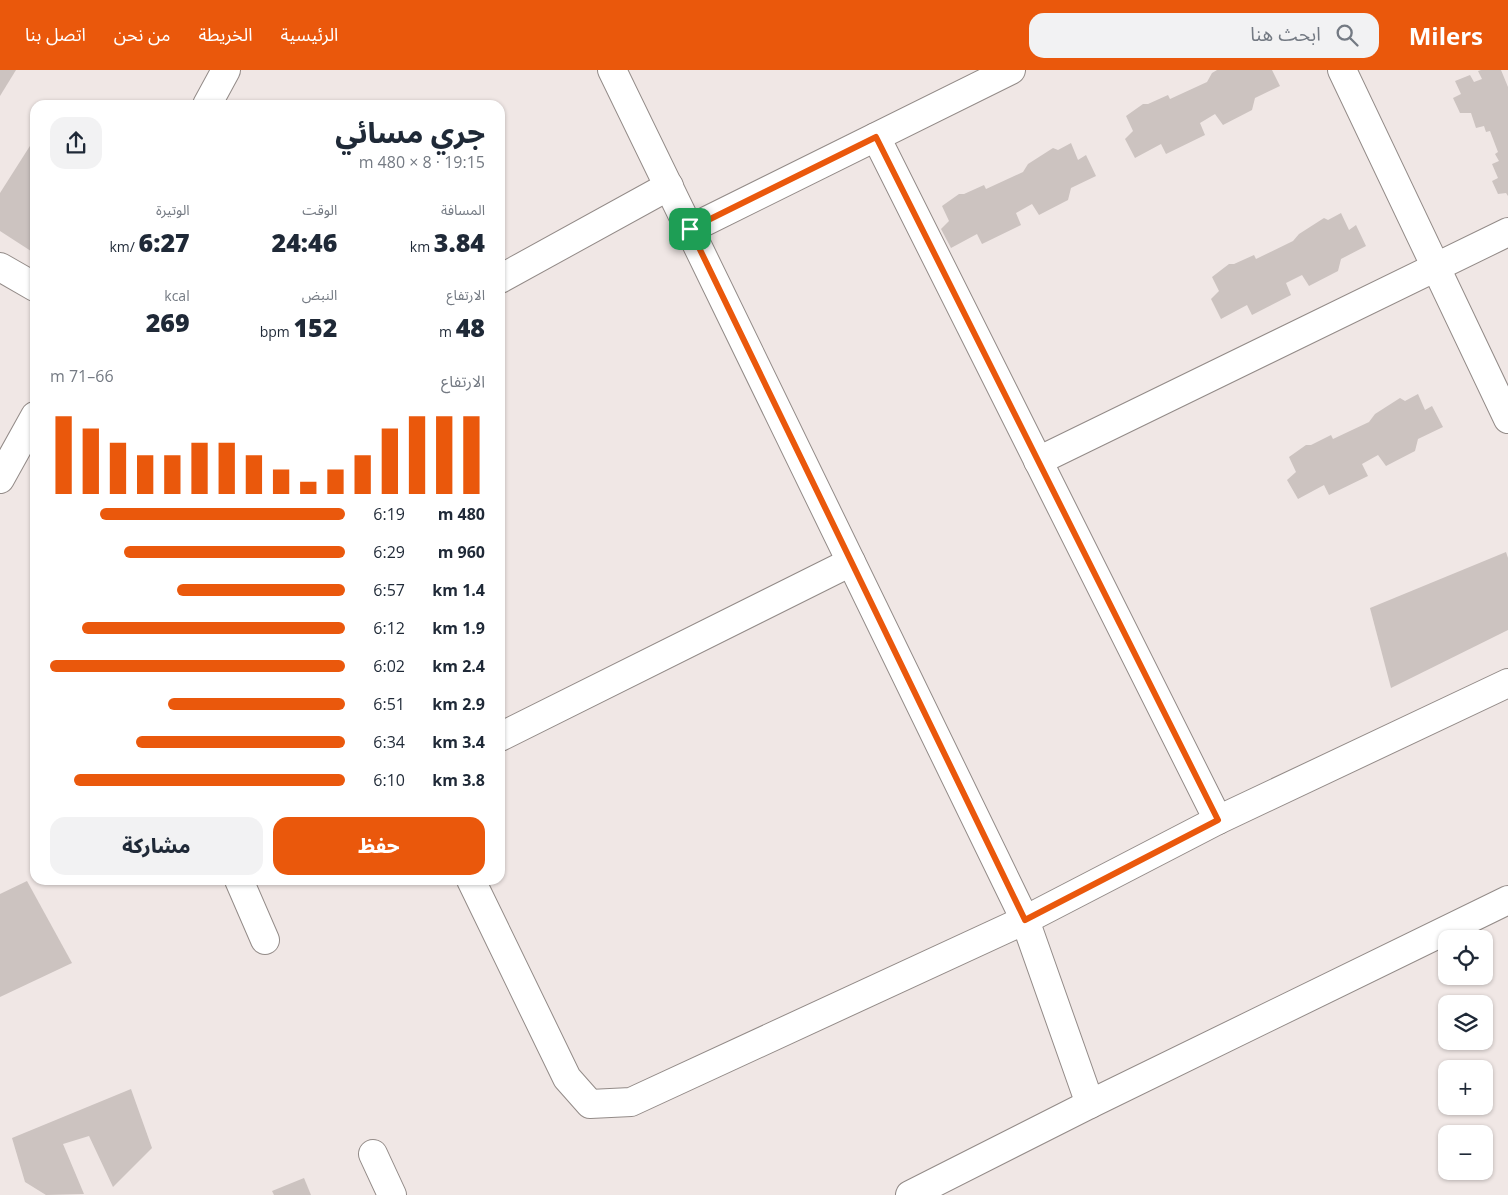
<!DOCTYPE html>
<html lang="ar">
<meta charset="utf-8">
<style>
:root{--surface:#fff;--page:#f2f2f3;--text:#1f2937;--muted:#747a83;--accent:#ea580c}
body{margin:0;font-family:"Open Sans","Noto Sans Arabic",sans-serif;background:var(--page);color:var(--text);direction:rtl;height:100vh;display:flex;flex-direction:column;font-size:19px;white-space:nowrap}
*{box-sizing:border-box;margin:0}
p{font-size:16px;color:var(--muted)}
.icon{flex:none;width:28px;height:28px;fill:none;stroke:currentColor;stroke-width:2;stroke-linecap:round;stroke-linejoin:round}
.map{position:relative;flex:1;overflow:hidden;direction:ltr}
.details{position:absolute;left:30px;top:30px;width:475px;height:785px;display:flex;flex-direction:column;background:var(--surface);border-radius:15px;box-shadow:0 1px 4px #0004;direction:rtl}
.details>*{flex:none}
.fabs{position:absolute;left:1438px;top:860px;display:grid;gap:10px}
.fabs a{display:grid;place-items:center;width:55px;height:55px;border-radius:10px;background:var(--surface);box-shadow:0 1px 4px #0004;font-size:25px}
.pin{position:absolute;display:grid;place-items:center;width:42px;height:42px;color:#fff;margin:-21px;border-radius:10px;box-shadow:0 2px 8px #0006}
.round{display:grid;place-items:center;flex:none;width:52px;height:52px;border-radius:15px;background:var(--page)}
.head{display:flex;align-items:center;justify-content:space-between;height:85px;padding:0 20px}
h1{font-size:28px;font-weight:800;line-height:38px}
.stats{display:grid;grid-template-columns:repeat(3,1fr);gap:8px;height:85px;padding:5px 20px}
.stats div{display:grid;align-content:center}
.stats b{font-size:25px;font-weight:800}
.stats small{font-size:14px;font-weight:400}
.stats p{font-size:14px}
.chart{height:140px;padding:10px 20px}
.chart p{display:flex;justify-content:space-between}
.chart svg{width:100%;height:90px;margin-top:5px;stroke:var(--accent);stroke-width:6}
.cta{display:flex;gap:10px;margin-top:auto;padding:10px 20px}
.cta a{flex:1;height:58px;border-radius:15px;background:var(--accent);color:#fff;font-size:20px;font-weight:800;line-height:58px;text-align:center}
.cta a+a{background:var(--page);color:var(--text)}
ul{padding:0 20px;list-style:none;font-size:16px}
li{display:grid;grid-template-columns:80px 60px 1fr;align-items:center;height:38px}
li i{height:12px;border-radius:6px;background:var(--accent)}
header{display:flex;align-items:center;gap:30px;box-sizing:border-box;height:70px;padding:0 25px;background:var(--accent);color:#fff}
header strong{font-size:24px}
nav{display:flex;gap:28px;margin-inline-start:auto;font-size:18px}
.search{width:350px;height:45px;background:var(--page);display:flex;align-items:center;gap:12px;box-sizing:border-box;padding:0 18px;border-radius:15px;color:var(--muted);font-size:19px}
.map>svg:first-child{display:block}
.building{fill:#ccc3c0}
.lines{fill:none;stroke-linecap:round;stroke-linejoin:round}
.minor-casing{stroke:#938b88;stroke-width:30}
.minor{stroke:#fff;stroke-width:28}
.route-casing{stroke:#fff;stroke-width:10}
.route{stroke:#ea580c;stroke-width:6}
</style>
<header>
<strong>Milers</strong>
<div class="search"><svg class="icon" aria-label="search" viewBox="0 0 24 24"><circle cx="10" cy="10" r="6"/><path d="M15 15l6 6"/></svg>ابحث هنا</div>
<nav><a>الرئيسية</a><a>الخريطة</a><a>من نحن</a><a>اتصل بنا</a></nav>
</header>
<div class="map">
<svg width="1508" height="1125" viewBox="0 0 1508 1125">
<rect width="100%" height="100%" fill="#f0e7e5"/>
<!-- building -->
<g class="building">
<path d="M0,0h16l-16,26z"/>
<path d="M1217,0h55l8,16 -25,12 -3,12 -29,15 -8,-11 -15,9 5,12 -39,19 -5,-10 -26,14 -10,-19 8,-8 -7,-15 17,-12h5l20,-9 2,4 37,-17 5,-9z"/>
<path d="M1481,0h20l7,17v109l-2,-3 -8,1 -6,-13 6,-3 -6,-14 7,-3 -4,-7 3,-2 -8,-21 -4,1 -2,-6 -8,2 -5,-15h-11l-7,-15 8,-4 -6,-13 15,-6 4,7 8,-3 -4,-8z"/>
<path d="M35,68v114l-1,1 -34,-22v-38z"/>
<path d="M1071,73l7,17 8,-5 10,21 -25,12 -3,12 -29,15 -7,-11 -16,9 5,12 -39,19 -5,-10 -26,14 -10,-19 8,-8 -7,-15 17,-12h5l20,-9 2,4 37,-17 5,-8 25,-16 5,2z"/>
<path d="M1341,143l8,17 7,-5 10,21 -25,13 -3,12 -29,15 -7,-11 -16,8 5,12 -39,20 -5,-10 -26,14 -10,-20 8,-8 -7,-14 17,-13h5l20,-9 2,4 37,-18 6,-7 25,-16 4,2z"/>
<path d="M1418,324l7,16 7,-4 11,21 -25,12 -3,12 -29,15 -8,-11 -16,9 6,12 -39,19 -5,-10 -26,14 -11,-19 9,-8 -7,-15 17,-12h5l20,-10 2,4 36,-17 6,-8 25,-16 5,3z"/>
<path d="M1506,482l2,6v72l-117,58 -21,-80z"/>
<path d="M27,811l45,82 -72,34v-103z"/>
<path d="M131,1019l21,59 -39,39 -24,-51 -26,8 21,50 -38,1 -21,-13 -13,-44z"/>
<path d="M304,1108l7,17h-37l-2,-4z"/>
</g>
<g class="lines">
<defs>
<g id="minor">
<path d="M612,0l413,850 65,184"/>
<path d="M1342,0l166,349"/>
<path d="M207,35l19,-35"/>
<path d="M876,67l342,683"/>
<path d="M690,159l321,-159"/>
<path d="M0,197l35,20"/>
<path d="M500,209l169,-93"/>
<path d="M1038,391l470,-229"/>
<path d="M0,409l35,-63"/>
<path d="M500,667l351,-175"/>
<path d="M239,810l26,60"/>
<path d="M471,810l96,198 23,26 41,-2 394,-182 193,-100 290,-137"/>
<path d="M373,1084l19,41"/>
<path d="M910,1125l180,-91 418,-204"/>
</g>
</defs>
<!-- minor casing -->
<use href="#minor" class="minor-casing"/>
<!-- minor -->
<use href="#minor" class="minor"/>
</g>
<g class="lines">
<defs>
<path id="route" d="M876,67l342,683 -193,100 -335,-691z"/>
</defs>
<!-- route casing -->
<use href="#route" class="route-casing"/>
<!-- route -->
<use href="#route" class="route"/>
</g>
</svg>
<div class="fabs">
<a><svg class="icon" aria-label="locate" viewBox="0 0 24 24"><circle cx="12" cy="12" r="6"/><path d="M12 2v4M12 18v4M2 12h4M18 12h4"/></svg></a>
<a><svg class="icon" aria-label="layers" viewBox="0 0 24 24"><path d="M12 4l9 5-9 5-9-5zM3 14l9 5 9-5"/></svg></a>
<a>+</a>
<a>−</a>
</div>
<div class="pin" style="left:690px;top:159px;background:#1e9e55"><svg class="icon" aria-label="arrive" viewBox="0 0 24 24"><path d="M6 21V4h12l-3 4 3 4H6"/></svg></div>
<section class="details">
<div class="head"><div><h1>جري مسائي</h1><p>19:15 · 8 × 480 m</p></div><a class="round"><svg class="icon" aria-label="share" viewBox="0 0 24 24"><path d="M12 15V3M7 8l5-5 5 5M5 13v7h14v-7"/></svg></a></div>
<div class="stats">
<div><p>المسافة</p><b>3.84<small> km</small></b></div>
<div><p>الوقت</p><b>24:46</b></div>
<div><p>الوتيرة</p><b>6:27<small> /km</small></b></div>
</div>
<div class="stats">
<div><p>الارتفاع</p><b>48<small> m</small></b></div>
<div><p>النبض</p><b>152<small> bpm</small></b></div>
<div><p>kcal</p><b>269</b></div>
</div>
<div class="chart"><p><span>الارتفاع</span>66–71 m</p>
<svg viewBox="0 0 160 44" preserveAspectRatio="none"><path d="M5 44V6M15 44V12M25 44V19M35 44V25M45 44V25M55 44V19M65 44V19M75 44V25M85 44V32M95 44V38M105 44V32M115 44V25M125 44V12M135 44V6M145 44V6M155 44V6"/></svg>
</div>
<ul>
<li><b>480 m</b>6:19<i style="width:83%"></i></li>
<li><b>960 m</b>6:29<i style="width:75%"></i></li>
<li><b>1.4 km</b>6:57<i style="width:57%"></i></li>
<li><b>1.9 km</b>6:12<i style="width:89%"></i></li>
<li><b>2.4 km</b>6:02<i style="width:100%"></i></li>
<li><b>2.9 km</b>6:51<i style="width:60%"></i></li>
<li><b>3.4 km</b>6:34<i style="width:71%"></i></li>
<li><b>3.8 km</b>6:10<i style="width:92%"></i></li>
</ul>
<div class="cta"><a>حفظ</a><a>مشاركة</a></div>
</section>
</div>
